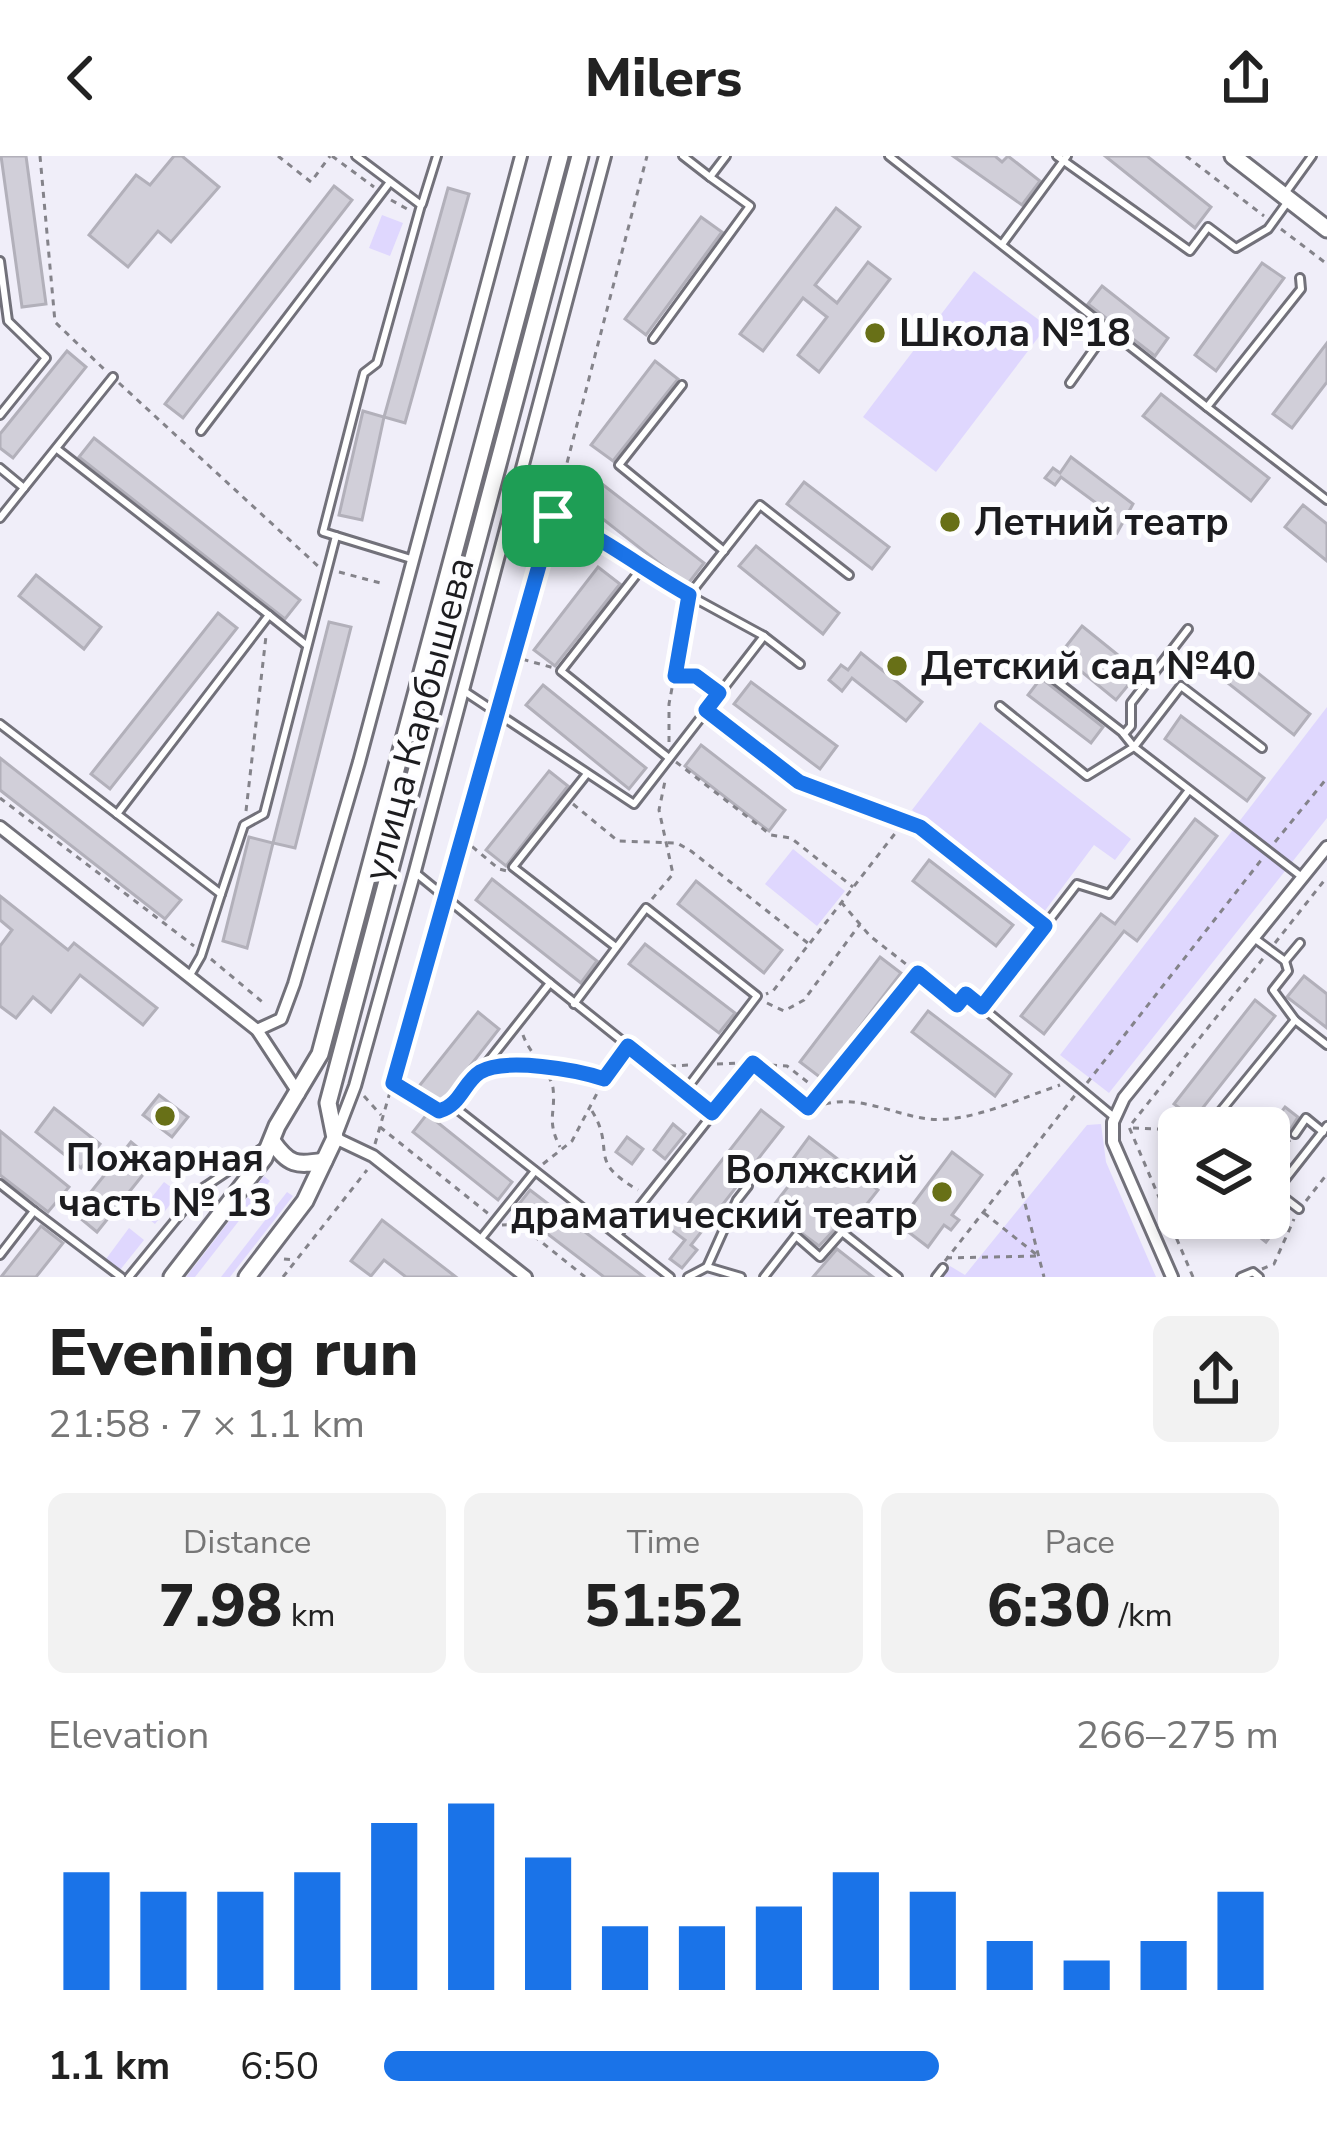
<!DOCTYPE html>
<meta charset="utf-8">
<style>
:root{--surface:#fff;--page:#f2f2f2;--text:#222;--muted:#767676;--accent:#1a73e8}
body{margin:0;font-family:"Nunito Sans",sans-serif;background:var(--page);color:var(--text);height:100vh;display:flex;flex-direction:column;font-size:45px;white-space:nowrap}
*{box-sizing:border-box;margin:0}
p{font-size:39px;color:var(--muted)}
.icon{flex:none;width:66px;height:66px;fill:none;stroke:currentColor;stroke-width:2;stroke-linecap:round;stroke-linejoin:round}
.map{position:relative;height:1121px;overflow:hidden}
.sheet{display:flex;flex-direction:column;background:var(--surface);flex:1}
.sheet>*{flex:none}
.controls{position:absolute;left:1158px;top:951px;display:grid;gap:24px}
.controls a{display:grid;place-items:center;width:132px;height:132px;border-radius:18px;background:var(--surface);box-shadow:0 6px 18px #0003;font-size:60px}
.pin{position:absolute;display:grid;place-items:center;width:102px;height:102px;color:#fff;margin:-51px;border-radius:24px;box-shadow:0 6px 18px #0006}
.round{display:grid;place-items:center;flex:none;width:126px;height:126px;border-radius:18px;background:var(--page)}
.head{display:flex;align-items:center;justify-content:space-between;height:204px;padding:0 48px}
h1{font-size:66px;font-weight:800;line-height:90px}
.figures{display:grid;grid-template-columns:repeat(3,1fr);gap:18px;height:204px;padding:12px 48px}
.figures div{display:grid;align-content:center;border-radius:18px;background:var(--page);text-align:center}
.figures b{font-size:60px;font-weight:800}
.figures small{font-size:33px;font-weight:400}
.figures p{font-size:33px}
.chart{height:336px;padding:24px 48px}
.chart p{display:flex;justify-content:space-between}
.chart svg{width:100%;height:216px;margin-top:12px;stroke:var(--accent);stroke-width:6}
ul{padding:0 48px;list-style:none;font-size:39px}
li{display:grid;grid-template-columns:192px 144px 1fr;align-items:center;height:90px}
li i{height:30px;border-radius:15px;background:var(--accent)}
header{display:flex;justify-content:space-between;align-items:center;height:156px;padding:0 48px;background:var(--surface);font-size:54px;font-weight:800}
.map>svg:first-child{display:block}
.green{fill:#dfd7fe}
.building{fill:#d1cfd9;stroke:#b2b0ba;stroke-width:3}
.lines{fill:none;stroke-linecap:round;stroke-linejoin:round}
.lane-casing{stroke:#72717a;stroke-width:12}
.street-casing{stroke:#72717a;stroke-width:16}
.secondary-casing{stroke:#72717a;stroke-width:21}
.path{stroke:#84838a;stroke-width:3;stroke-dasharray:6 6;stroke-linecap:butt}
.lane{stroke:#fff;stroke-width:6}
.street{stroke:#fff;stroke-width:10}
.secondary{stroke:#fff;stroke-width:15}
.route-casing{stroke:#fff;stroke-width:24}
.route{stroke:#1a73e8;stroke-width:15}
.poi-dot{fill:#687017;stroke:#fdfdff;stroke-width:4.5}
.labels{text-anchor:middle;dominant-baseline:central;stroke-width:10;stroke-linejoin:round;paint-order:stroke}
.poi-label{font-size:39px;font-weight:bold;fill:#1c1c1f;stroke:#fdfdff;text-anchor:start}
.street-label{font-size:39px;fill:#1c1c1f;stroke:#fdfdff}
</style>
<header><svg class="icon" aria-label="back" viewBox="0 0 24 24"><path d="M15 5l-7 7 7 7"/></svg>Milers<svg class="icon" aria-label="share" viewBox="0 0 24 24"><path d="M12 15V3M7 8l5-5 5 5M5 13v7h14v-7"/></svg></header>
<div class="map">
<svg width="1327" height="1121" viewBox="0 0 1327 1121">
<rect width="100%" height="100%" fill="#f0eef9"/>
<!-- green -->
<g class="green">
<path d="M382,59l21,8 -13,33 -21,-8z"/>
<path d="M974,115l73,55 -111,146 -73,-55z"/>
<path d="M1327,551v111l-218,275 -49,-38z"/>
<path d="M980,566l151,117 -16,21 -21,-15 -50,67 -132,-102z"/>
<path d="M793,693l52,42 -28,35 -52,-42z"/>
<path d="M1101,968l5,38 50,115h-215l9,-11 15,9 122,-150z"/>
<path d="M264,1020l6,5 -75,96h-9z"/>
<path d="M164,1026l15,11 -24,31 -15,-12z"/>
<path d="M287,1036l6,4 -63,81h-9z"/>
<path d="M129,1072l15,12 -24,30 -14,-11z"/>
</g>
<!-- building -->
<g class="building">
<path d="M1,0h25l20,148 -24,3z"/>
<path d="M174,0h8l37,31 -48,55 -13,-11 -30,36 -39,-32 47,-60 14,10z"/>
<path d="M953,0h42l7,6 6,-6 32,25 -18,24z"/>
<path d="M1105,0h42l64,51 -16,21z"/>
<path d="M334,30l18,14 -169,218 -18,-14z"/>
<path d="M448,32l21,6 -64,229 -21,-6z"/>
<path d="M836,52l24,19 -45,58 22,18 31,-41 22,17 -71,93 -21,-17 29,-38 -24,-19 -40,53 -23,-17z"/>
<path d="M701,61l21,15 -76,103 -21,-16z"/>
<path d="M1262,107l22,15 -68,93 -21,-16z"/>
<path d="M1102,130l66,52 -13,18 -67,-52z"/>
<path d="M1327,187v39l-35,46 -19,-14z"/>
<path d="M67,195l19,16 -73,91 -13,-10v-14z"/>
<path d="M655,205l23,18 -65,82 -22,-16z"/>
<path d="M1161,238l108,84 -18,23 -108,-85z"/>
<path d="M363,255l21,6 -22,103 -23,-5z"/>
<path d="M94,282l206,162 -15,19 -206,-162z"/>
<path d="M1071,301l62,47 -16,29 -9,-7 7,-9 -54,-40 -6,8 -10,-7 8,-10 7,5z"/>
<path d="M804,326l85,65 -17,22 -85,-65z"/>
<path d="M602,328l102,79 -17,22 -102,-80z"/>
<path d="M1303,349l24,19v37l-42,-34z"/>
<path d="M756,390l83,67 -16,21 -84,-68z"/>
<path d="M598,411l22,17 -65,82 -21,-16z"/>
<path d="M36,419l65,52 -17,22 -65,-53z"/>
<path d="M218,457l19,15 -127,161 -19,-15z"/>
<path d="M329,466l22,5 -56,221 -22,-5z"/>
<path d="M1082,470l57,46 -23,28 -56,-46z"/>
<path d="M1226,492l84,66 -16,21 -84,-66z"/>
<path d="M861,497l61,49 -16,19 -54,-43 -10,13 -13,-11 12,-15 7,5z"/>
<path d="M1041,522l62,49 -12,16 -63,-48z"/>
<path d="M751,526l86,64 -17,23 -86,-65z"/>
<path d="M543,529l103,83 -17,21 -103,-84z"/>
<path d="M1181,560l83,62 -17,23 -82,-62z"/>
<path d="M701,589l84,65 -16,21 -84,-65z"/>
<path d="M0,602l181,142 -16,19 -165,-129z"/>
<path d="M549,615l19,15 -62,80 -20,-16z"/>
<path d="M1195,663l22,17 -80,105 -13,-10 -80,103 -23,-18 80,-102 14,10z"/>
<path d="M249,681l24,6 -26,105 -24,-7z"/>
<path d="M929,704l84,65 -17,21 -83,-65z"/>
<path d="M492,723l105,82 -16,22 -105,-83z"/>
<path d="M696,725l86,69 -18,23 -86,-69z"/>
<path d="M0,740l68,54 6,-7 83,65 -14,17 -63,-50 -29,37 -18,-15 -17,21 -16,-12v-60l12,-16 -12,-10z"/>
<path d="M645,788l90,69 -16,20 -90,-69z"/>
<path d="M880,801l21,16 -80,105 -21,-16z"/>
<path d="M1304,820l23,18v34l-40,-31z"/>
<path d="M1255,844l20,16 -81,103 -20,-15z"/>
<path d="M928,855l83,63 -16,22 -83,-64z"/>
<path d="M478,856l21,17 -61,78 -22,-17z"/>
<path d="M159,939l29,22 -16,20 -29,-22z"/>
<path d="M1285,951l13,10 -14,23 -15,-12z"/>
<path d="M54,952l46,36 -19,24 -45,-36z"/>
<path d="M761,954l22,17 -92,118 6,5 -15,18 -12,-9 15,-19 -16,-12z"/>
<path d="M427,958l85,68 -14,18 -85,-68z"/>
<path d="M673,968l12,10 -20,25 -11,-9z"/>
<path d="M0,975l69,56 -21,25 -48,-37z"/>
<path d="M627,981l16,12 -11,15 -16,-12z"/>
<path d="M809,981l69,53 -23,29 -6,-5 -30,32 -49,-36 27,-35 -10,-8z"/>
<path d="M1179,981v36l-17,-14z"/>
<path d="M131,986l23,19 -57,71 -23,-19z"/>
<path d="M952,996l30,23 -30,40 7,5 -8,10 -7,-5 -16,22 -30,-23z"/>
<path d="M530,1034l114,87h-40l-89,-68z"/>
<path d="M1269,1054l13,11 -16,21 -30,-24h33z"/>
<path d="M382,1064l74,57h-50l-22,-17 -13,16 -20,-15z"/>
<path d="M41,1070l22,17 -27,34h-35z"/>
<path d="M837,1093l36,28h-60z"/>
</g>
<g class="lines">
<defs>
<g id="lane">
<path d="M683,0l27,21 16,-21"/>
<path d="M889,0l318,251"/>
<path d="M1057,0l133,95 18,-24 28,21 32,-19 21,-29"/>
<path d="M1286,36l26,-36"/>
<path d="M422,48l15,-48"/>
<path d="M1003,87l64,-87"/>
<path d="M0,105l8,60 38,37 -46,57"/>
<path d="M1300,122l1,11 -94,118 120,93"/>
<path d="M653,183l97,-133 -40,-29"/>
<path d="M1070,227l39,-55"/>
<path d="M682,229l-63,80 105,86"/>
<path d="M201,275l189,-249"/>
<path d="M57,293l212,166"/>
<path d="M0,312l24,20"/>
<path d="M514,344l80,32 47,37 123,67 36,28"/>
<path d="M0,362l113,-141"/>
<path d="M336,380l-13,-4 41,-159 13,-10 44,-158 -65,-49"/>
<path d="M641,413l-80,102 108,87"/>
<path d="M689,439l71,-90 89,70"/>
<path d="M464,535l170,113 130,-168"/>
<path d="M1000,550l87,70 47,-29 -12,-15 -82,-64"/>
<path d="M706,554l93,72 120,45 126,99"/>
<path d="M0,568l221,170 -20,62 -11,19"/>
<path d="M1124,578l7,-8v-23l57,-74"/>
<path d="M1262,592l-81,-62 -47,61 168,130"/>
<path d="M586,619l-73,92 103,80"/>
<path d="M117,658l152,-199 36,29"/>
<path d="M417,718l133,109"/>
<path d="M221,738l23,-69 20,-11 72,-278 75,23"/>
<path d="M1254,782l31,23 3,10 -15,19 22,30 32,25"/>
<path d="M1285,805l15,-18"/>
<path d="M574,848l72,-96 111,88 -72,95"/>
<path d="M982,851l95,-123 32,10 80,-104"/>
<path d="M1207,972l88,-108"/>
<path d="M1295,978l11,-16 17,14"/>
<path d="M0,1028l34,27"/>
<path d="M1269,1030l30,23"/>
<path d="M1276,1035l51,-65"/>
<path d="M617,1079l136,-172 55,45 110,-135 39,32 9,-11 148,123"/>
<path d="M479,1085l56,-70"/>
<path d="M0,1099l34,-44 87,66"/>
<path d="M707,1111l30,-67 11,-14"/>
<path d="M129,1121l71,-87 64,-43"/>
<path d="M670,1121l-217,-171 97,-123 162,130"/>
<path d="M688,1121l19,-10 34,10"/>
<path d="M764,1121l32,-41 24,21 22,-25 56,45"/>
<path d="M936,1121l7,-9"/>
<path d="M1241,1121l12,-5 6,5"/>
</g>
<g id="street">
<path d="M0,671l257,203 42,64"/>
<path d="M257,874l24,-11 13,-35 65,-222 162,-606"/>
<path d="M526,1121l-153,-121 -38,-18 20,-52 60,-215 190,-715"/>
<path d="M1172,1121l-59,-135v-20l11,-24 203,-251"/>
</g>
<g id="secondary">
<path d="M1233,0l94,73"/>
<path d="M272,985c17,24 24,25 52,20"/>
<path d="M172,1121l92,-119 13,-32 43,-72 240,-898"/>
<path d="M247,1121l58,-76 30,-63 -7,-35 252,-947"/>
</g>
</defs>
<!-- lane casing -->
<use href="#lane" class="lane-casing"/>
<!-- street casing -->
<use href="#street" class="street-casing"/>
<!-- secondary casing -->
<use href="#secondary" class="secondary-casing"/>
<!-- path -->
<g class="path">
<path d="M40,0l15,166 52,50"/>
<path d="M278,0l33,26 19,-26"/>
<path d="M332,0l42,31"/>
<path d="M1186,0l78,60"/>
<path d="M391,44l18,10"/>
<path d="M1281,73l46,35"/>
<path d="M119,227l200,184"/>
<path d="M555,353l92,-353"/>
<path d="M339,416l45,12"/>
<path d="M511,500l43,12"/>
<path d="M675,520l14,-3 24,16"/>
<path d="M498,543l52,-175"/>
<path d="M669,586v-38l19,-101"/>
<path d="M676,606l95,73 20,3 62,49"/>
<path d="M0,642l194,148"/>
<path d="M573,648l45,37 59,2 14,8 118,93 -36,47 -7,3"/>
<path d="M246,655l20,-175"/>
<path d="M463,683l36,30 8,2"/>
<path d="M1275,686l52,-64"/>
<path d="M448,735l45,-171"/>
<path d="M652,743l21,-25 -14,-64 6,-29"/>
<path d="M841,746l29,34 41,32"/>
<path d="M810,787l90,-116"/>
<path d="M1275,787l52,-66"/>
<path d="M211,803l55,46"/>
<path d="M767,847l17,8 20,-11 56,-76"/>
<path d="M523,879c6,18 28,38 30,53 3,25 -7,32 7,59"/>
<path d="M717,908l21,-1"/>
<path d="M771,909l16,1 27,21"/>
<path d="M670,910l20,-1"/>
<path d="M494,913l45,-2 63,12"/>
<path d="M393,927l41,27 12,-1"/>
<path d="M1087,927l175,-224"/>
<path d="M364,940l17,19"/>
<path d="M825,948c36,-9 69,11 104,15 41,4 92,-21 131,-34"/>
<path d="M592,955c25,41 -7,48 46,79"/>
<path d="M380,971l110,88"/>
<path d="M1133,972l46,2"/>
<path d="M375,988l69,-239"/>
<path d="M1269,990l13,3 8,-9"/>
<path d="M543,1008l29,-23 32,-61 20,-27"/>
<path d="M1016,1013l28,108"/>
<path d="M1306,1045l21,-27"/>
<path d="M984,1057l53,42"/>
<path d="M502,1069l17,-1 66,53"/>
<path d="M946,1102l91,-2"/>
<path d="M284,1103l10,1"/>
<path d="M945,1105l131,-167"/>
<path d="M1262,1113l12,-5 20,-45"/>
<path d="M283,1121l84,-107"/>
<path d="M1193,1121l-64,-150 136,-171"/>
</g>
<!-- lane -->
<use href="#lane" class="lane"/>
<!-- street -->
<use href="#street" class="street"/>
<!-- secondary -->
<use href="#secondary" class="secondary"/>
</g>
<g class="lines">
<defs>
<path id="route" d="M553,360c49,20 89,53 136,79l-14,81h21l23,17 -13,17 93,72 121,45 125,99 -63,81 -16,-13 -9,11 -39,-32 -110,135 -55,-45 -41,50 -84,-67 -24,33c-26,-9 -99,-22 -124,-7 -17,11 -19,33 -41,39l-46,-28z"/>
</defs>
<!-- route casing -->
<use href="#route" class="route-casing"/>
<!-- route -->
<use href="#route" class="route"/>
</g>
<!-- markers -->
<g class="poi-dot">
<circle cx="875" cy="177" r="12"/>
<circle cx="950" cy="366" r="12"/>
<circle cx="897" cy="510" r="12"/>
<circle cx="165" cy="960" r="12"/>
<circle cx="942" cy="1036" r="12"/>
</g>
<g class="labels">
<!-- poi labels -->
<g class="poi-label">
<text x="899" y="177">Школа №18</text>
<text x="974" y="366">Летний театр</text>
<text x="921" y="510">Детский сад №40</text>
<text x="165" y="1002" text-anchor="middle">Пожарная<tspan x="165" dy="45">часть № 13</tspan></text>
<text x="918" y="1014" text-anchor="end">Волжский<tspan x="918" dy="45">драматический театр</tspan></text>
</g>
<!-- street labels -->
<g class="street-label">
<text transform="translate(419 563) rotate(-75)">улица Карбышева</text>
</g>
</g>
</svg>
<div class="controls">
<a><svg class="icon" aria-label="layers" viewBox="0 0 24 24"><path d="M12 4l9 5-9 5-9-5zM3 14l9 5 9-5"/></svg></a>
</div>
<div class="pin" style="left:553px;top:360px;background:#1e9e55"><svg class="icon" aria-label="arrive" viewBox="0 0 24 24"><path d="M6 21V4h12l-3 4 3 4H6"/></svg></div>
</div>
<section class="sheet">
<div class="head"><div><h1>Evening run</h1><p>21:58 · 7 × 1.1 km</p></div><a class="round"><svg class="icon" aria-label="share" viewBox="0 0 24 24"><path d="M12 15V3M7 8l5-5 5 5M5 13v7h14v-7"/></svg></a></div>
<div class="figures">
<div><p>Distance</p><b>7.98<small> km</small></b></div>
<div><p>Time</p><b>51:52</b></div>
<div><p>Pace</p><b>6:30<small> /km</small></b></div>
</div>
<div class="chart"><p><span>Elevation</span>266–275 m</p>
<svg viewBox="0 0 160 44" preserveAspectRatio="none"><path d="M5 44V20M15 44V24M25 44V24M35 44V20M45 44V10M55 44V6M65 44V17M75 44V31M85 44V31M95 44V27M105 44V20M115 44V24M125 44V34M135 44V38M145 44V34M155 44V24"/></svg>
</div>
<ul>
<li><b>1.1 km</b>6:50<i style="width:62%"></i></li>
</ul>
</section>
